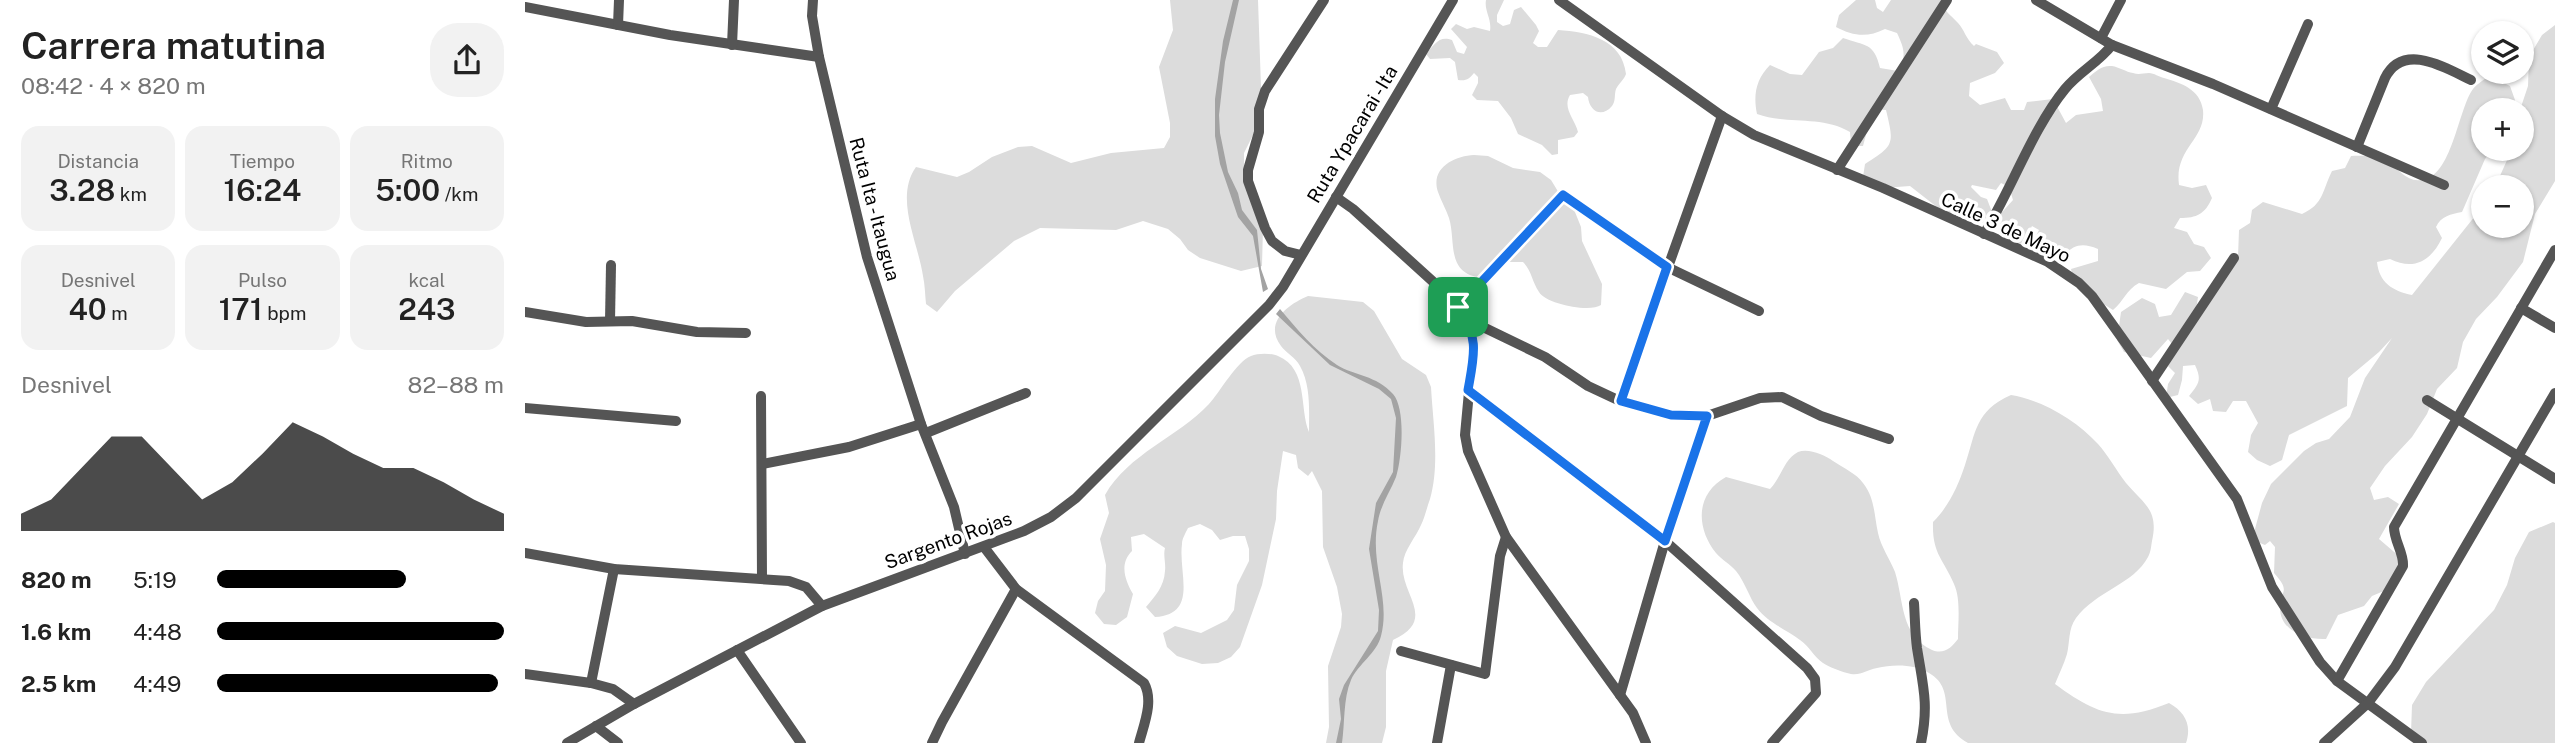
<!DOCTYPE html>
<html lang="es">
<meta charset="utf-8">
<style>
:root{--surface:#fff;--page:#f2f2f2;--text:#222;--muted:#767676;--accent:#000}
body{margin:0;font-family:"Public Sans",sans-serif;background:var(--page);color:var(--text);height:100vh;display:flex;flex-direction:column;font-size:26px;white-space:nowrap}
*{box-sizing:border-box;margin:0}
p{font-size:23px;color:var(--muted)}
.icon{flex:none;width:38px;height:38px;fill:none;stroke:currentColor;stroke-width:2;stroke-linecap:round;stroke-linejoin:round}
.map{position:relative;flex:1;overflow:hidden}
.details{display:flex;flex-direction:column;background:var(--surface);width:525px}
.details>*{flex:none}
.controls{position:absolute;left:1946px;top:21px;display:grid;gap:14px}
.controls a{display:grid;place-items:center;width:63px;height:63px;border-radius:50%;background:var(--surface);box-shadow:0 2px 5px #0004;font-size:35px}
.pin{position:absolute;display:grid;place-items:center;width:60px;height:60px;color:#fff;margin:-30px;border-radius:14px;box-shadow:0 4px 10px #0006}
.round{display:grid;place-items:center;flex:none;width:74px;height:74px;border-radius:28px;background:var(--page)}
.summary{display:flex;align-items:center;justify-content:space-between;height:119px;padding:0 21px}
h1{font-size:38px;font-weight:600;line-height:52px}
.stats{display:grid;grid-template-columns:repeat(3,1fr);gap:10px;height:119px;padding:7px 21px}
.stats div{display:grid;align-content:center;border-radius:18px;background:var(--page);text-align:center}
.stats b{font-size:30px;font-weight:600}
.stats small{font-size:19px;font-weight:400}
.stats p{font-size:19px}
.chart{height:196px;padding:14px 21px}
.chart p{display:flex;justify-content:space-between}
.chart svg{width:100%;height:126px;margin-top:7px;fill:var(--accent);opacity:.7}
ul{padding:0 21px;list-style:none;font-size:23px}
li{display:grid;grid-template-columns:112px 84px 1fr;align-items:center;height:52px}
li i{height:18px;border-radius:9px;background:var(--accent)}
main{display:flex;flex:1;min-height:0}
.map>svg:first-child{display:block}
.green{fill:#dcdcdc}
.water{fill:#a3a3a3}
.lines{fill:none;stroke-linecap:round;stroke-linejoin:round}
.minor{stroke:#555;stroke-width:10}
.route-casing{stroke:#fff;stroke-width:14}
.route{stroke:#1a73e8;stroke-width:9}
.labels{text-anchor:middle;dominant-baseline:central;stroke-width:7;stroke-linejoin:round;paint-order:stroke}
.street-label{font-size:19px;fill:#000;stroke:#fff}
</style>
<main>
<section class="details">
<div class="summary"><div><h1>Carrera matutina</h1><p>08:42 · 4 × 820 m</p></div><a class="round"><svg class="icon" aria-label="share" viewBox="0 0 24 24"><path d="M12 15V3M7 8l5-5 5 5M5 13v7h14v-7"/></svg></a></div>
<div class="stats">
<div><p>Distancia</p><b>3.28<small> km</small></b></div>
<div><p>Tiempo</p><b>16:24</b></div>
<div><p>Ritmo</p><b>5:00<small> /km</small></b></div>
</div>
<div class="stats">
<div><p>Desnivel</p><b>40<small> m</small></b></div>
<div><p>Pulso</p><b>171<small> bpm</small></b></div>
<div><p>kcal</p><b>243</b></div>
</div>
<div class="chart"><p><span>Desnivel</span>82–88 m</p>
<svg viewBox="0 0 160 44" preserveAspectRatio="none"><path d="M0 44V38L10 33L20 22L30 11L40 11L50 22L60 33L70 27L80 17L90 6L100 11L110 17L120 22L130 22L140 27L150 33L160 38V44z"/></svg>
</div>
<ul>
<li><b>820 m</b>5:19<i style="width:66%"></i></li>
<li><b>1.6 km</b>4:48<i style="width:100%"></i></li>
<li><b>2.5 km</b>4:49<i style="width:98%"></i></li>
</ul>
</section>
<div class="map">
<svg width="2030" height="743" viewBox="0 0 2030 743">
<rect width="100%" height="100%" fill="#fff"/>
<!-- green -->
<g class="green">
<path d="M645,0h88l4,117 -18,36v14l19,60 -1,39 -21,5 -41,-13 -12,-8 -8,-11 -12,-10 -25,-8 -27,9 -76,-2 -26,13 -59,50 -18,21 -11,-8c-1,-9 -1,-19 -3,-28 -5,-34 -29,-78 -7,-109l41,10 12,-5 23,-15 26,-10 14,-1 39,17 40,-10 53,-5 6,-11v-14l-11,-56 14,-37z"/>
<path d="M961,0h18l-7,15v7l6,4 7,-2 4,-14 7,-3 15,18 3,6 -6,12 5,4h9l11,-17c30,2 64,9 68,44 -2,6 -7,9 -10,15 -2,6 0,12 -4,17 -11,13 -23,4 -24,-9l-5,-4 -13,2c-8,13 5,24 8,37l-4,5 -16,3v14l-6,1 -10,-10 -24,-11 -7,-16 -13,-17 -21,-1 -5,-5 6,-12v-6l-4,-4c-5,6 -7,8 -16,7l-3,-18 -5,-4 -20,1 -4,-5c8,-9 13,-19 26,-14l5,12 7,2 3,-7 -16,-18 5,-5 11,5 7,-2 16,4c2,-12 -6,-20 -4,-31z"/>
<path d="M1331,0h19l2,8 6,4 8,-12h51c2,12 8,14 16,23 6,6 8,16 16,23l2,-2 21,8 7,11 -9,10 -25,10 -1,13 11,9 25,-7 6,12h13l3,-8 26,-3 13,24 10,-8 27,-4 -2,-12 -12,-22c7,-6 13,-12 23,-11 7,1 14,6 21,7 6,2 10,0 16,0 5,0 10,4 15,5 17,5 36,11 39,32 3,30 -29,38 -24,75l13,3 14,-3 6,13c-7,16 -15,20 -32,20l-6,10 13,4 7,12 10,3 7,11 -11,13 -13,1 -21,17 -27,-6c-13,7 -15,18 -26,27l-8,-5 -4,1 -27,-24 -3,-13 27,-8v-12c-15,-6 -23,-5 -34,6h-14l-12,-5 -3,-12 4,-8 -7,-4 -9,18c-17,-2 -23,-9 -28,-24l18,-20 -4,-13 -8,-4 -5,7 -24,-5 -1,2 10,10 6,2 5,13 -9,11 -41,-12 -32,-25 -27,2 -20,-11 2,-13c30,-19 29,-20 21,-54l-13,-1 -10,37h-12l-1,-14c-29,-17 -63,-7 -93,-18 -4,-19 -1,-35 13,-49l20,9 12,1 17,-23 14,-4 10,-10c22,8 31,4 37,30l18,3c9,-15 6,-23 -1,-38l-12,-4c-18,9 -32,7 -49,-2l3,-12z"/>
<path d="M2030,25v156l-20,33 -12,48 -26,35 -21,22 -13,23 -6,26 -20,21 -10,25 -15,23 -27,29 -15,22 4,12 14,-3 11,7 -20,35 21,18 -2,28 -26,11 -8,10 -26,9 -12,24c-18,1 -46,-7 -46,-31 1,-19 11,-16 -6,-35l1,-26 -5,-6 -5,4 -10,-4v-12l7,-26 9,-19 33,-33 12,-8 13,-4 21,-22 15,-39 27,-40 -13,14 -31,26 -1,28 -58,29 -7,25 -12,6 -13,-6 -9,-8 3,-17 7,-12 -12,-22h-13l-7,11 -13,-1 -3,-12 -12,5 -9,-8c10,-12 13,-16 6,-31l-12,1 -1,14 -4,15 -12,3 2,-14 7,-11 -7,-7 8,-17 -8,-10 -17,19 -27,-6 -7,-12 4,-28 21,-14 13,6 4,13 12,-2 14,-23 13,5 -2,13 42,-53 1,-27 11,-7 2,-13 11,-8 39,12c22,-10 20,-23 30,-43l13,-3 6,-12c12,-1 26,0 37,7 12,6 18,19 33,17 31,-2 37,-71 52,-91 3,-4 9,-8 13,-11l12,2 12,6 5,14 -3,10h-29v39h10l-8,10 -23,53c-11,2 -21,4 -26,15l6,11c-11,23 -28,33 -52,21l-13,3c2,20 15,29 35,33l71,-89v20h39v-39h-27l17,-38h10l-2,-39 8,-24 1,-29 13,-22z"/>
<path d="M949,155l14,1 25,12 27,4 11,8 11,18 11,9 8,20 1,14 20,43 -1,21c-11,8 -55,-1 -62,-13 -7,-10 -7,-21 -16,-30h-22l-23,15c-32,-5 -22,-37 -29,-59 -3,-9 -8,-17 -11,-26 -8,-24 16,-36 36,-37z"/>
<path d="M783,296l55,6 11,9 28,48 24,16 5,12c2,36 9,77 -1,112 -3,8 -5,18 -9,26 -5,12 -17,25 -18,38 -4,31 36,56 -10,77l-7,31v56l-4,16h-56l3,-16 -1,-61 13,-39 1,-13 -5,-27 -14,-40 -1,-56 -10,-20 -4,5 -10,-8 -2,-13 -13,-4 -6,40 -1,28 -14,66 -22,62 -9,10 -13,6 -16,1 -25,-8 -10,-9 -4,-14 12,-7 26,7 26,-13 7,-10 3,-25 12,-24v-12l-4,-13h-12l-13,4 -8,-10 -12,-6 -12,4c-3,6 -6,11 -6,16 -4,29 17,70 -27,73l-9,-10c9,-11 18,-20 19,-36 1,-8 -2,-15 0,-23l-21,-14 -13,3 1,14c-13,13 -7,29 1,43l-6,23 -11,8 -12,-1 -9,-11 3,-12 7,-10 1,-26 -6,-26 9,-26 -4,-18c23,-41 73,-58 104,-91 11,-12 28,-43 42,-48 7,-3 20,-3 27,0 31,13 21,53 31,76 0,-22 2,-46 -9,-66 -5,-9 -14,-13 -19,-20 -18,-24 8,-42 27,-50z"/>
<path d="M1486,395c31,5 65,25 87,49 10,11 18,26 28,39 18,21 33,27 26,58 -1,5 -1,11 -4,16 -14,27 -52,34 -72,61 -8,11 -6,24 -9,36 -3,10 -8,20 -12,30 42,31 65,39 114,19 16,9 23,22 17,40h-218c-36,-20 -8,-52 -39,-70 -14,-9 -36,-9 -52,-5 -12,2 -17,9 -30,5 -7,-2 -18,-6 -24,-10 -9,-6 -14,-17 -23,-23 -14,-11 -32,-17 -43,-32 -8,-11 -12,-26 -21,-37 -6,-7 -14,-11 -20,-18 -20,-25 -21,-59 10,-76l44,12c11,-11 14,-30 28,-37 11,-4 26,3 35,9 9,6 24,13 30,22 12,15 11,32 15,50 3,14 12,26 17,39 9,29 5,63 37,78 12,5 20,-3 26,-11 0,-17 3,-40 -4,-55 -11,-26 -22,-30 -21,-62 16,-16 25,-36 32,-57 11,-33 10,-54 46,-70z"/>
<path d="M2028,522l2,1v220h-133l-11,-10 1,-28 14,-23 68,-72 13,-25 8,-27 14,-26z"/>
</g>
<!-- water -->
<g class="water">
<path d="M708,0h6l-14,62 -6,53 1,18 8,39 10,21 4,17 15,20 4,39 7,20 -5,3 -10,-56 -15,-19 -18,-53 -5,-28v-37l8,-58z"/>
<path d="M755,309c16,19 35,42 57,56 18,11 39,10 56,29 13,15 9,64 3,83 -6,15 -15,27 -18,44 -9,42 13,77 3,115 -4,17 -23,28 -30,44 -8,19 -6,43 -9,63h-6l5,-24 -2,-20 5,-14 34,-54 1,-21 -10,-61 7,-46 17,-31 3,-54 -5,-19 -12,-10 -49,-24 -54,-51z"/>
</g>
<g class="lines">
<!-- minor -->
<g class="minor">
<path d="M288,0l-1,16 7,41 48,200 54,167 33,83 11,47"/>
<path d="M1034,0l163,116 32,19 129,53 165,74 31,21 13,13 145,203 35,88 48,75 17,19 85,62"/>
<path d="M1511,0l76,45 101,39 231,101"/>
<path d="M0,7l145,28 149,22"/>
<path d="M93,25l1,-25"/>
<path d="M1576,38l20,-38"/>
<path d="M207,45l2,-45"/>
<path d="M1746,109l37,-85"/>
<path d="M1832,147l28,-69c18,-36 59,-11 86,2"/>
<path d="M1312,170l110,-170"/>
<path d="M811,197l17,12 130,118 62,30 43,29 32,15 51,14 36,1 53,-18 22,-1 39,19 68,23"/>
<path d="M1459,234c27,-44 49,-106 81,-145 14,-17 34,-27 47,-44"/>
<path d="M776,255l-16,-4 -13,-10 -7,-13 -17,-47v-11l11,-38v-23l6,-18 59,-91"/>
<path d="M1996,308l34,20"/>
<path d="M0,312l61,10 46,-1 65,11 49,1"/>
<path d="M85,321l1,-56"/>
<path d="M1627,381l82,-123"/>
<path d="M943,390l197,151 142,127 8,11 1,14 -44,50"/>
<path d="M236,396l1,182"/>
<path d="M1902,400l128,79"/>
<path d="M1095,401l102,-285"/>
<path d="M0,408l151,13"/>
<path d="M401,433l100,-40"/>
<path d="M237,464l87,-17 72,-23"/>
<path d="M459,547l32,42 128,94c10,18 0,41 -5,60"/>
<path d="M0,553l89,16 175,12 17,6 16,19"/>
<path d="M1389,603c1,15 1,30 3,45 6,38 12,56 4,95"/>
<path d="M212,650l64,93"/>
<path d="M876,651l84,23 15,-118 6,-19"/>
<path d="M0,674l66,9 22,6 21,15"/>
<path d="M1812,681l66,-115c1,-13 -9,-25 -9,-39l161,-277"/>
<path d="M66,683l23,-114"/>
<path d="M1095,695l45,-154 42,-125"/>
<path d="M71,726l22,17"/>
<path d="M42,743l67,-39 188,-98 202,-75 27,-14 25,-19 193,-193 14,-18 170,-287"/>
<path d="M407,743l10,-21 74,-133"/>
<path d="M912,743l14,-78"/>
<path d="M1121,743l-13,-30 -127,-176 -38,-86 -3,-16 9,-97 -5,-16 -10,-15 104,-112 104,72 92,44"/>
<path d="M1799,743l44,-40 27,-36 160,-274"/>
</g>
</g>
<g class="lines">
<defs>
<path id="route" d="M1038,195l104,72 -46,134 50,14 36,1 -42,125 -197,-151c6,-34 12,-53 -10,-83z"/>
</defs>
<!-- route casing -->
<use href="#route" class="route-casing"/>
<!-- route -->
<use href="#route" class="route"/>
</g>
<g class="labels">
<!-- street labels -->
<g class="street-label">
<text transform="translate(827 134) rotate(-59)">Ruta Ypacarai - Ita</text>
<text transform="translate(350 209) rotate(75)">Ruta Ita - Itaugua</text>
<text transform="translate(1481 227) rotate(25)">Calle 3 de Mayo</text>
<text transform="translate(423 540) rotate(-20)">Sargento Rojas</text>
</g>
</g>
</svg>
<div class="controls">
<a><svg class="icon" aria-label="layers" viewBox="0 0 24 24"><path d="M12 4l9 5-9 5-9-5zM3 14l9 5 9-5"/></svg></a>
<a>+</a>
<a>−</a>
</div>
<div class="pin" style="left:933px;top:307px;background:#1e9e55"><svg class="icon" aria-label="arrive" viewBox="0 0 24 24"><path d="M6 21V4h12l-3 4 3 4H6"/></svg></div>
</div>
</main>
